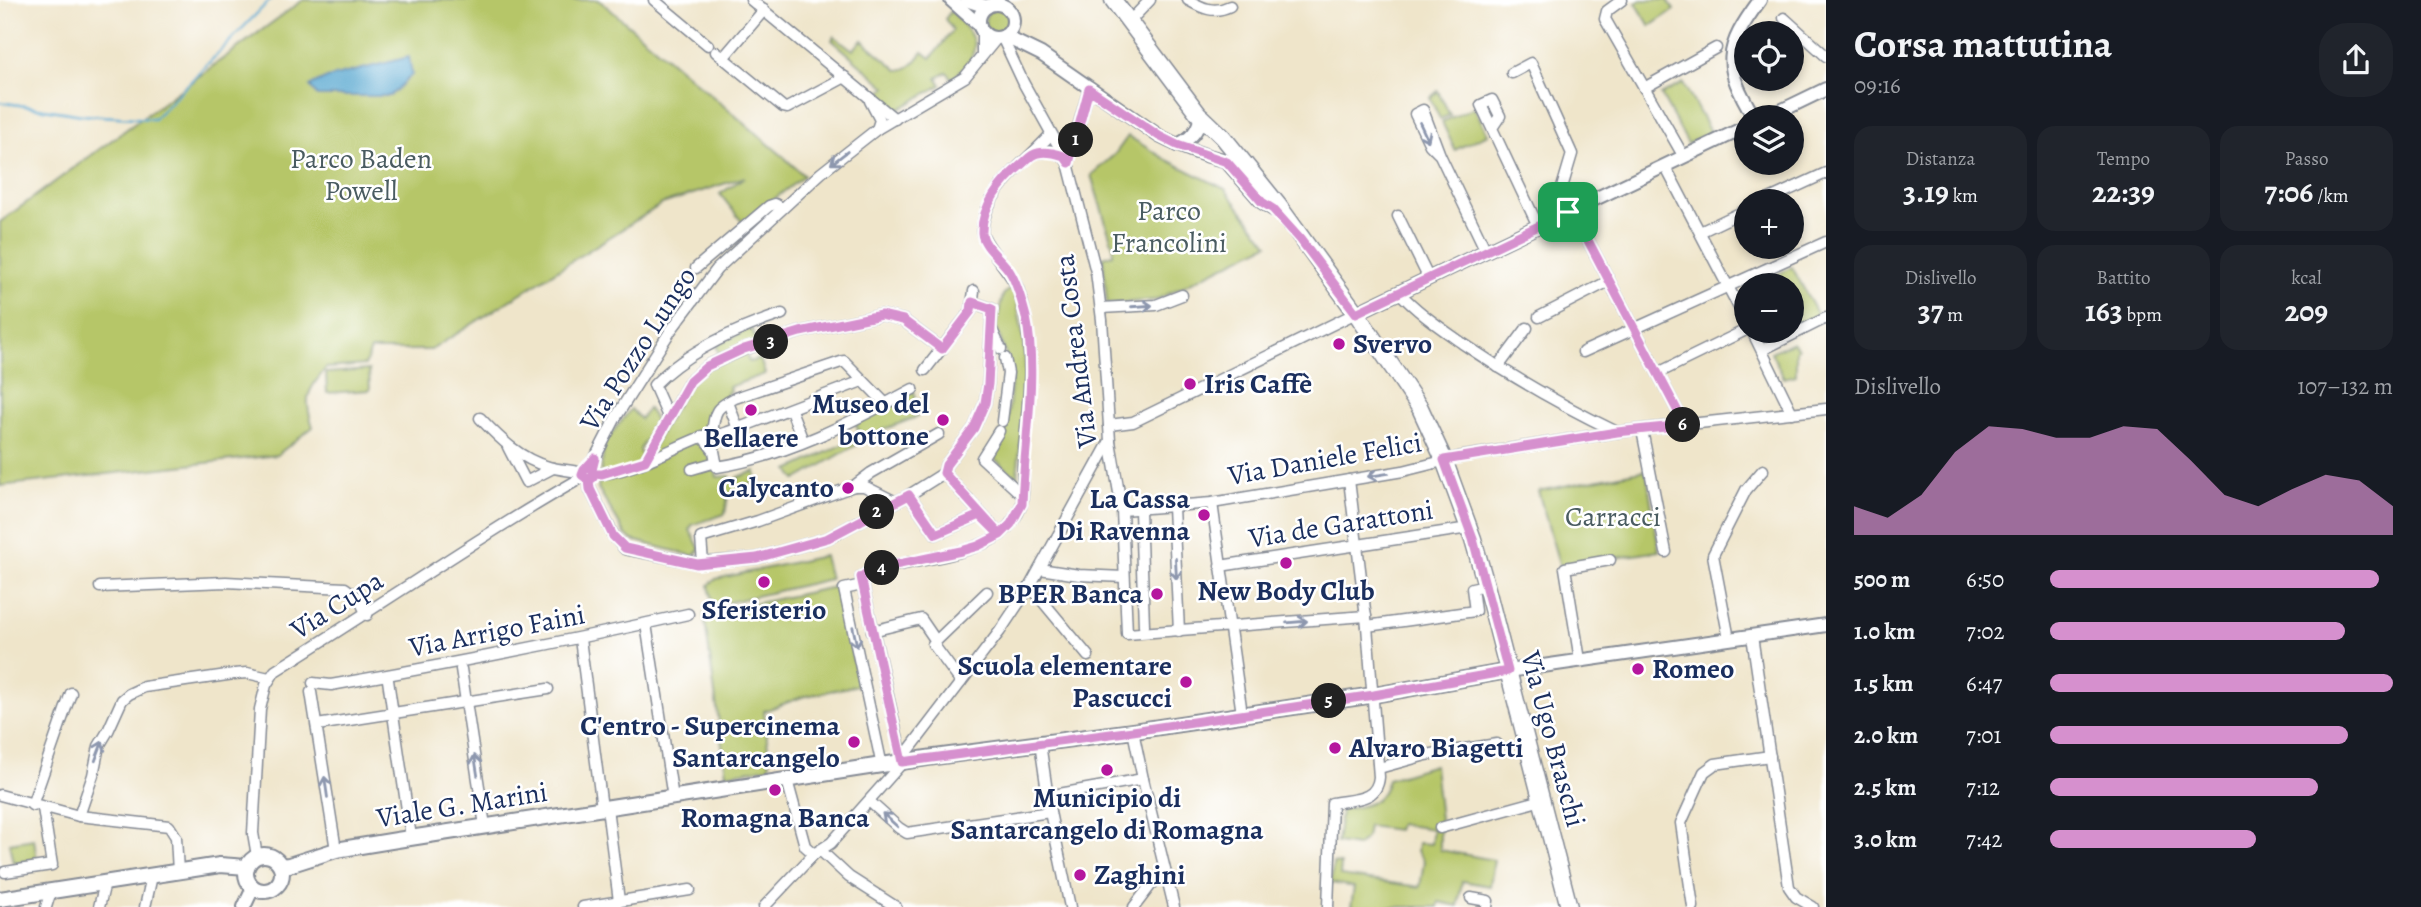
<!DOCTYPE html>
<html lang="it">
<meta charset="utf-8">
<style>
:root{--surface:#171b24;--page:#20242c;--text:#f1f3f6;--muted:#9ea1a6;--accent:#d690ce}
body{margin:0;font-family:Alegreya,serif;background:var(--page);color:var(--text);height:100vh;display:flex;flex-direction:column;font-size:26px;white-space:nowrap}
*{box-sizing:border-box;margin:0}
p{font-size:23px;color:var(--muted)}
.icon{flex:none;width:38px;height:38px;fill:none;stroke:currentColor;stroke-width:2;stroke-linecap:round;stroke-linejoin:round}
.map{position:relative;flex:1;overflow:hidden}
.panel{display:flex;flex-direction:column;background:var(--surface);width:595px}
.panel>*{flex:none}
.fabs{position:absolute;left:1734px;top:21px;display:grid;gap:14px}
.fabs a{display:grid;place-items:center;width:70px;height:70px;border-radius:50%;background:var(--surface);box-shadow:0 4px 10px #0003;font-size:35px}
.pin{position:absolute;display:grid;place-items:center;width:60px;height:60px;color:#fff;margin:-30px;border-radius:14px;box-shadow:0 4px 10px #0006}
.km{position:absolute;width:35px;height:35px;margin:-18px;border-radius:50%;background:#222;color:#fff;font-size:19px;line-height:35px;text-align:center}
.round{display:grid;place-items:center;flex:none;width:74px;height:74px;border-radius:28px;background:var(--page)}
.summary{display:flex;align-items:center;justify-content:space-between;height:119px;padding:0 28px}
h1{font-size:38px;font-weight:700;line-height:52px}
.stats{display:grid;grid-template-columns:repeat(3,1fr);gap:10px;height:119px;padding:7px 28px}
.stats div{display:grid;align-content:center;border-radius:18px;background:var(--page);text-align:center}
.stats b{font-size:30px;font-weight:700}
.stats small{font-size:19px;font-weight:400}
.stats p{font-size:19px}
.chart{height:196px;padding:14px 28px}
.chart p{display:flex;justify-content:space-between}
.chart svg{width:100%;height:126px;margin-top:7px;fill:var(--accent);opacity:.7}
ul{padding:0 28px;list-style:none;font-size:23px}
li{display:grid;grid-template-columns:112px 84px 1fr;align-items:center;height:52px}
li i{height:18px;border-radius:9px;background:var(--accent)}
main{display:flex;flex:1;min-height:0}
.map>svg:first-child{display:block}
.green{fill:#b6c668;stroke:#687a63;stroke-width:2}
.water{fill:#54a6cf;stroke:#386a96;stroke-width:2}
.lines{fill:none;stroke-linecap:round;stroke-linejoin:round}
.stream{stroke:#54a6cf;stroke-width:2.5}
.minor-casing{stroke:#858a94;stroke-width:13}
.tertiary-casing{stroke:#858a94;stroke-width:16}
.secondary-casing{stroke:#858a94;stroke-width:18}
.primary-casing{stroke:#858a94;stroke-width:19}
.minor{stroke:#fff;stroke-width:10}
.tertiary{stroke:#fff;stroke-width:12}
.secondary{stroke:#fff;stroke-width:14}
.primary{stroke:#fff;stroke-width:16}
.oneway{stroke:#8d97ae}
.route-casing{stroke:#fff;stroke-width:14}
.route{stroke:#d690ce;stroke-width:9}
.poi-dot{fill:#b5179e;stroke:#fff;stroke-width:2.5}
.labels{text-anchor:middle;dominant-baseline:central;stroke-width:5;stroke-linejoin:round;paint-order:stroke}
.park-label{font-size:28px;fill:#4a5c61;stroke:#fff}
.poi-label{font-size:28px;font-weight:bold;fill:#1b2f5e;stroke:#fff;text-anchor:end}
.street-label{font-size:28px;fill:#1b2f5e;stroke:#fff}
</style>
<main>
<div class="map">
<svg width="1826" height="907" viewBox="0 0 1826 907">
<rect width="100%" height="100%" fill="#fff"/>
<filter id="ink" filterUnits="userSpaceOnUse"><feTurbulence type="fractalNoise" baseFrequency=".0143" numOctaves="2"/><feDisplacementMap in="SourceGraphic" scale="14" xChannelSelector="R" yChannelSelector="G"/><feConvolveMatrix kernelMatrix="1 2 1 2 8 2 1 2 1" color-interpolation-filters="sRGB"/></filter>
<filter id="wash" filterUnits="userSpaceOnUse"><feTurbulence type="fractalNoise" baseFrequency=".00686" numOctaves="4" result="noise"/><feDisplacementMap in="SourceGraphic" scale="28" xChannelSelector="R" yChannelSelector="G"/><feGaussianBlur stdDeviation="1.57" result="paint"/><feColorMatrix in="noise" values="0 0 0 0 0 0 0 0 0 0 0 0 0 0 0 0 0 1.4 0 .05"/><feComposite in="paint" operator="in"/></filter>
<g filter="url(#wash)">
<rect width="100%" height="100%" fill="#efe5ca"/>
<!-- green -->
<g class="green">
<path d="M303,0h296l185,157 20,19 -61,47 -23,-29 25,-17 -83,27 -231,146h-60l-6,15 -39,3c-19,25 -23,28 -13,59l-36,28 -277,31v-264z"/>
<path d="M1641,0h27l6,10 -24,16 -14,-23z"/>
<circle cx="997" cy="21" r="12"/>
<path d="M951,11c27,27 34,41 1,68l-5,-7 -10,6 4,7 -43,25h-8l-14,-12 10,-11 -54,-47 2,-4 19,14 9,-10 36,30c12,0 18,-9 25,-18l8,6 22,-28 -8,-11z"/>
<path d="M1683,83l27,49 -22,12 -27,-49z"/>
<path d="M1438,91l12,24 -10,4 -10,-21z"/>
<path d="M1474,107l14,27 -33,16 -13,-28z"/>
<path d="M1128,136l39,24 58,29 43,55 -112,56 -49,4 -4,-47 10,-3v-8l-22,-71 24,-21z"/>
<path d="M1792,267l26,48 -26,14v-44h-36z"/>
<path d="M1014,285l10,57 2,44 -9,92 -28,-24 19,-36 4,-45 -16,-47 7,-31z"/>
<path d="M751,328l6,15 -37,13 -4,-11z"/>
<path d="M1793,342l5,7 -2,1v25l-12,3 -13,-26z"/>
<path d="M745,350l4,12 11,-3 5,15 -36,13 1,4 -3,2 2,5 -7,1 -12,7 -3,20 -7,16 16,28 1,7 13,-1 1,4h7v-3l18,-6v10l-28,14 -3,19 -33,11 -2,5 10,19 -6,7 -62,-16 -7,-6 -27,-46 7,-46 26,-33 9,10 8,-10 10,15 -4,2 2,5 -6,2 -11,18 6,9 45,-79 17,-15z"/>
<path d="M369,370l1,20 -43,3 -1,-20z"/>
<path d="M913,389l4,12 6,3 -6,13 -35,13 -86,50 -7,-10 72,-34 -7,-16z"/>
<path d="M1646,470l13,81 -99,16 -22,-76z"/>
<path d="M824,556l6,23 -117,27 -4,-21 7,-6z"/>
<path d="M839,586l19,99 -56,12 -38,14 6,56 -44,7 -22,-160z"/>
<path d="M1434,765l6,54v31l54,10 -4,26 -28,-5 -4,25 -19,-4 -1,5h-87l3,-20 -23,-4 2,-20 8,1 -1,12 80,11 4,-26 -7,-10 1,-8 13,1 2,-15 -34,-5 -2,6 -29,-4 -2,12 -9,8 -20,-3 4,-33c24,-4 41,-5 47,-31z"/>
<path d="M34,839l3,20 -24,4 -4,-20z"/>
</g>
<!-- water -->
<path class="water" d="M409,57l3,18 -22,21h-73l-7,-10 17,-8z"/>
<g class="lines">
<!-- stream -->
<path class="stream" d="M0,102l82,13 72,4 116,-119"/>
</g>
</g>
<g filter="url(#ink)">
<g class="lines">
<defs>
<g id="minor">
<path d="M654,0l54,45"/>
<path d="M751,0l144,119"/>
<path d="M1188,0c14,8 26,14 42,6"/>
<path d="M1622,0l-15,11 -2,8 79,138"/>
<path d="M1784,18l42,38"/>
<path d="M1130,21l20,-21"/>
<path d="M982,30v24"/>
<path d="M1002,37l22,47 44,79 28,109 6,48 8,121 12,69 5,124 239,-18"/>
<path d="M716,52l67,55 4,1 58,-31"/>
<path d="M723,58l41,-48"/>
<path d="M1512,73l19,-10 41,91 -11,37 7,21"/>
<path d="M1644,88l72,-40"/>
<path d="M870,101l10,19 -3,9"/>
<path d="M1492,128l8,-12 -8,-16 -11,5 57,121"/>
<path d="M1034,153l16,-2 14,5"/>
<path d="M1440,155l-10,-10 -15,-31 8,-4 17,45 46,96"/>
<path d="M1068,163l21,-74"/>
<path d="M1665,166l81,155"/>
<path d="M1765,201l61,-28"/>
<path d="M1572,210l113,215"/>
<path d="M1398,216l31,63"/>
<path d="M1700,232l46,-22"/>
<path d="M696,268l73,-62 6,-2 7,4"/>
<path d="M1399,292c18,20 42,36 63,51 50,34 101,63 155,89"/>
<path d="M1101,308l55,-3 26,-10"/>
<path d="M1539,317l70,-36"/>
<path d="M992,330l9,19"/>
<path d="M1752,331l40,82"/>
<path d="M1762,350l64,-32"/>
<path d="M1583,352l243,-110"/>
<path d="M1498,367l29,-39"/>
<path d="M925,370l46,-59 3,-20"/>
<path d="M1658,373l88,-43"/>
<path d="M728,402l10,27"/>
<path d="M791,410l12,31"/>
<path d="M480,418c20,21 40,41 69,49 11,3 22,3 33,6"/>
<path d="M669,419l-15,-34c34,-35 83,-56 128,-71"/>
<path d="M1002,421l6,-48 -3,-15"/>
<path d="M1109,425l24,-3 223,-109"/>
<path d="M1642,430l24,122"/>
<path d="M999,431l-17,27 40,37"/>
<path d="M712,433c3,-22 3,-25 23,-35l109,-37 42,43"/>
<path d="M702,436l12,15 3,16c70,-11 135,-45 196,-78"/>
<path d="M508,447l18,35 27,-14"/>
<path d="M645,461l45,-80 17,-15 38,-17 55,-17 81,-17 22,5 39,29"/>
<path d="M587,468l8,-10 21,-41 55,-87 46,-61 104,-96 56,-44 88,-52 32,-39"/>
<path d="M692,469l24,-7"/>
<path d="M944,473l2,-8 28,-37 11,-25 3,-19 4,-75 -20,-7"/>
<path d="M944,473l56,62"/>
<path d="M594,474c36,1 84,-30 118,-41l7,2 12,-4 131,-50"/>
<path d="M589,480l1,9 23,46 12,14 72,14 60,-5 71,-20 81,-43 35,-22"/>
<path d="M854,486l17,-13 68,-39"/>
<path d="M909,495l27,39 44,-19"/>
<path d="M1212,503l30,211"/>
<path d="M1173,507l6,124"/>
<path d="M1122,510l90,-7 191,-32 56,-14 158,-25 209,-23"/>
<path d="M1140,510l4,116"/>
<path d="M703,563l-2,-25 57,-17 96,-35h10l32,16"/>
<path d="M1220,566l249,-38"/>
<path d="M1040,569l39,6 45,2"/>
<path d="M862,585l-18,4 38,177"/>
<path d="M1030,586l58,70"/>
<path d="M100,587l126,-5 119,6 14,10 8,17"/>
<path d="M646,624l27,174"/>
<path d="M1367,626l108,-15 -3,-23 14,-3"/>
<path d="M872,631l49,-12 15,22"/>
<path d="M1752,636l37,251 7,10 17,10"/>
<path d="M580,639l22,169"/>
<path d="M1729,639l-16,-84 33,-65 17,-20"/>
<path d="M1580,660l-15,-92 45,-8"/>
<path d="M461,669l24,157"/>
<path d="M388,680l23,157"/>
<path d="M961,682l-28,-38 54,-52"/>
<path d="M313,683l18,2c120,-21 238,-44 357,-71"/>
<path d="M311,692l25,158"/>
<path d="M317,725l231,-36"/>
<path d="M1133,731l10,48 31,128"/>
<path d="M1040,743l10,69 20,95"/>
<path d="M901,752l8,-2 91,-119 30,-45 80,-145"/>
<path d="M1379,768l47,-13 71,-11"/>
<path d="M787,780l18,66 9,8"/>
<path d="M0,795l79,21 90,10 7,11 2,35"/>
<path d="M1048,796l95,-17"/>
<path d="M869,801l30,27 8,5 143,-21"/>
<path d="M32,805l39,-112"/>
<path d="M607,808l12,93"/>
<path d="M79,816l14,-41 6,-29 9,-15 14,-31 7,-6 15,-7 90,-13 13,-1 22,5"/>
<path d="M1440,828l102,-28"/>
<path d="M821,851l28,26 47,30"/>
<path d="M257,856l-4,-23 7,-124 6,-24 9,-14c103,-64 203,-134 308,-194"/>
<path d="M5,872l47,-7 -9,-57"/>
<path d="M1471,898l17,3 -1,6"/>
<path d="M46,907l5,-16"/>
<path d="M99,907l6,-24"/>
<path d="M145,907l7,-31"/>
<path d="M583,907l107,-17"/>
<path d="M764,907l50,-53 17,-11 72,-81 -42,-185 10,-7c37,-8 98,-14 128,-35 9,-6 18,-19 22,-29 4,-12 1,-30 2,-43 4,-57 15,-118 -5,-174 -6,-16 -36,-46 -36,-58 3,-43 43,-67 69,-97"/>
<path d="M1134,907l16,-21 15,-15"/>
<path d="M1328,907l4,-104c20,-4 45,-1 47,-26l-12,-151 -18,-146"/>
<path d="M1693,907l-12,-84 23,-51 11,-8 55,-8"/>
</g>
<g id="tertiary">
<path d="M951,0l29,26"/>
<path d="M966,0l21,7"/>
<circle cx="996" cy="21" r="17"/>
<path d="M1004,36l37,18 118,82c27,14 57,24 87,28"/>
<path d="M1754,117c-32,-53 -30,-68 6,-117"/>
<path d="M1768,117l58,-28"/>
<path d="M1177,145c14,-6 21,-14 24,-29"/>
<path d="M1227,162l35,40 11,7"/>
<path d="M1356,313l390,-186"/>
<path d="M1508,671l318,-46"/>
<path d="M244,907l9,-19"/>
</g>
<g id="secondary">
<circle cx="264" cy="873" r="18"/>
<path d="M281,866l8,-1 47,-15 61,-10 530,-82 206,-27 241,-36 134,-24"/>
<path d="M0,899l220,-34 27,2"/>
</g>
<g id="primary">
<path d="M1113,0l93,124"/>
<path d="M1201,116l22,21 55,68 78,108 64,95 24,52 29,79 13,46 83,322"/>
</g>
</defs>
<!-- minor casing -->
<use href="#minor" class="minor-casing"/>
<!-- tertiary casing -->
<use href="#tertiary" class="tertiary-casing"/>
<!-- secondary casing -->
<use href="#secondary" class="secondary-casing"/>
<!-- primary casing -->
<use href="#primary" class="primary-casing"/>
<!-- minor -->
<use href="#minor" class="minor"/>
<!-- tertiary -->
<use href="#tertiary" class="tertiary"/>
<!-- secondary -->
<use href="#secondary" class="secondary"/>
<!-- primary -->
<use href="#primary" class="primary"/>
</g>
<!-- one-way arrows -->
<defs><path id="oneway-shaft" d="M-6 0H5M1.5-3L5.5 0L1.5 3" fill="none" stroke-width="1.6" stroke-linecap="round" stroke-linejoin="round" transform="scale(1.75)"/></defs>
<g class="oneway">
<use href="#oneway-shaft" transform="translate(1424 132) rotate(65)"/>
<use href="#oneway-shaft" transform="translate(839 158) rotate(142)"/>
<use href="#oneway-shaft" transform="translate(1142 306) rotate(-4)"/>
<use href="#oneway-shaft" transform="translate(1378 475) rotate(171)"/>
<use href="#oneway-shaft" transform="translate(1176 569) rotate(87)"/>
<use href="#oneway-shaft" transform="translate(1297 622) rotate(-5)"/>
<use href="#oneway-shaft" transform="translate(855 637) rotate(78)"/>
<use href="#oneway-shaft" transform="translate(99 751) rotate(-69)"/>
<use href="#oneway-shaft" transform="translate(476 765) rotate(-99)"/>
<use href="#oneway-shaft" transform="translate(326 787) rotate(-98)"/>
<use href="#oneway-shaft" transform="translate(890 820) rotate(-138)"/>
</g>
</g>
<g class="lines" filter="url(#ink)">
<defs>
<path id="route" d="M1568,212l-212,101 -56,-74 -27,-30 -11,-7 -35,-40 -50,-17 -18,-9 -70,-47 -20,74 -5,-7c-9,-3 -17,-5 -26,-3 -7,1 -12,8 -17,12 -19,16 -40,41 -39,68 1,14 21,27 28,39 8,13 12,30 16,45 12,56 -2,130 -4,187l-11,20 -11,11 -20,-20 -44,19 -27,-39 -81,43 -71,20 -60,6 -72,-16 -12,-12 -23,-47 -1,-9 5,-5 -2,-5 3,-12 -11,12 -2,5 7,5c3,-1 6,-3 5,-6h8l43,-13 45,-80 17,-15 37,-17 56,-17 81,-17 22,5 39,29 29,-38 1,-9 20,7 -4,75 -3,19 -11,25 -28,37 -2,8 56,62 -22,11 -17,5 -90,19 -10,7 41,185 231,-31 241,-36 134,-24 -35,-132 -29,-79 173,-28 68,-7 -113,-215 -4,2"/>
</defs>
<!-- route casing -->
<use href="#route" class="route-casing"/>
<!-- route -->
<use href="#route" class="route"/>
</g>
<!-- markers -->
<g class="poi-dot">
<circle cx="1339" cy="344" r="7"/>
<circle cx="1190" cy="384" r="7"/>
<circle cx="751" cy="410" r="7"/>
<circle cx="943" cy="420" r="7"/>
<circle cx="848" cy="488" r="7"/>
<circle cx="1204" cy="515" r="7"/>
<circle cx="1286" cy="563" r="7"/>
<circle cx="764" cy="582" r="7"/>
<circle cx="1157" cy="594" r="7"/>
<circle cx="1638" cy="669" r="7"/>
<circle cx="1186" cy="682" r="7"/>
<circle cx="854" cy="742" r="7"/>
<circle cx="1335" cy="748" r="7"/>
<circle cx="1107" cy="770" r="7"/>
<circle cx="775" cy="790" r="7"/>
<circle cx="1080" cy="875" r="7"/>
</g>
<g class="labels">
<!-- park labels -->
<g class="park-label">
<text x="361" y="159">Parco Baden<tspan x="361" dy="32">Powell</tspan></text>
<text x="1169" y="211">Parco<tspan x="1169" dy="32">Francolini</tspan></text>
<text x="1613" y="517">Carracci</text>
</g>
<!-- poi labels -->
<g class="poi-label">
<text x="1353" y="344" text-anchor="start">Svervo</text>
<text x="1204" y="384" text-anchor="start">Iris Caffè</text>
<text x="929" y="404">Museo del<tspan x="929" dy="32">bottone</tspan></text>
<text x="751" y="438" text-anchor="middle">Bellaere</text>
<text x="834" y="488">Calycanto</text>
<text x="1190" y="499">La Cassa<tspan x="1190" dy="32">Di Ravenna</tspan></text>
<text x="1286" y="591" text-anchor="middle">New Body Club</text>
<text x="1143" y="594">BPER Banca</text>
<text x="764" y="610" text-anchor="middle">Sferisterio</text>
<text x="1172" y="666">Scuola elementare<tspan x="1172" dy="32">Pascucci</tspan></text>
<text x="1652" y="669" text-anchor="start">Romeo</text>
<text x="840" y="726">C'entro - Supercinema<tspan x="840" dy="32">Santarcangelo</tspan></text>
<text x="1349" y="748" text-anchor="start">Alvaro Biagetti</text>
<text x="1107" y="798" text-anchor="middle">Municipio di<tspan x="1107" dy="32">Santarcangelo di Romagna</tspan></text>
<text x="775" y="818" text-anchor="middle">Romagna Banca</text>
<text x="1094" y="875" text-anchor="start">Zaghini</text>
</g>
<!-- street labels -->
<g class="street-label">
<text transform="translate(638 349) rotate(-57)">Via Pozzo Lungo</text>
<text transform="translate(1076 351) rotate(-97)">Via Andrea Costa</text>
<text transform="translate(1325 459) rotate(-10)">Via Daniele Felici</text>
<text transform="translate(1341 524) rotate(-9)">Via de Garattoni</text>
<text transform="translate(337 605) rotate(-32)">Via Cupa</text>
<text transform="translate(497 631) rotate(-11)">Via Arrigo Faini</text>
<text transform="translate(1553 739) rotate(75)">Via Ugo Braschi</text>
<text transform="translate(462 805) rotate(-9)">Viale G. Marini</text>
</g>
</g>
</svg>
<div class="fabs">
<a><svg class="icon" aria-label="locate" viewBox="0 0 24 24"><circle cx="12" cy="12" r="6"/><path d="M12 2v4M12 18v4M2 12h4M18 12h4"/></svg></a>
<a><svg class="icon" aria-label="layers" viewBox="0 0 24 24"><path d="M12 4l9 5-9 5-9-5zM3 14l9 5 9-5"/></svg></a>
<a>+</a>
<a>−</a>
</div>
<div class="pin" style="left:1568px;top:212px;background:#1e9e55"><svg class="icon" aria-label="arrive" viewBox="0 0 24 24"><path d="M6 21V4h12l-3 4 3 4H6"/></svg></div>
<b class="km" style="left:1076px;top:140px">1</b>
<b class="km" style="left:877px;top:512px">2</b>
<b class="km" style="left:771px;top:342px">3</b>
<b class="km" style="left:882px;top:568px">4</b>
<b class="km" style="left:1329px;top:701px">5</b>
<b class="km" style="left:1683px;top:425px">6</b>
</div>
<section class="panel">
<div class="summary"><div><h1>Corsa mattutina</h1><p>09:16</p></div><a class="round"><svg class="icon" aria-label="share" viewBox="0 0 24 24"><path d="M12 15V3M7 8l5-5 5 5M5 13v7h14v-7"/></svg></a></div>
<div class="stats">
<div><p>Distanza</p><b>3.19<small> km</small></b></div>
<div><p>Tempo</p><b>22:39</b></div>
<div><p>Passo</p><b>7:06<small> /km</small></b></div>
</div>
<div class="stats">
<div><p>Dislivello</p><b>37<small> m</small></b></div>
<div><p>Battito</p><b>163<small> bpm</small></b></div>
<div><p>kcal</p><b>209</b></div>
</div>
<div class="chart"><p><span>Dislivello</span>107–132 m</p>
<svg viewBox="0 0 160 44" preserveAspectRatio="none"><path d="M0 44V34L10 38L20 30L30 15L40 6L50 7L60 10L70 10L80 6L90 7L100 18L110 30L120 34L130 28L140 23L150 25L160 34V44z"/></svg>
</div>
<ul>
<li><b>500 m</b>6:50<i style="width:96%"></i></li>
<li><b>1.0 km</b>7:02<i style="width:86%"></i></li>
<li><b>1.5 km</b>6:47<i style="width:100%"></i></li>
<li><b>2.0 km</b>7:01<i style="width:87%"></i></li>
<li><b>2.5 km</b>7:12<i style="width:78%"></i></li>
<li><b>3.0 km</b>7:42<i style="width:60%"></i></li>
</ul>
</section>
</main>
